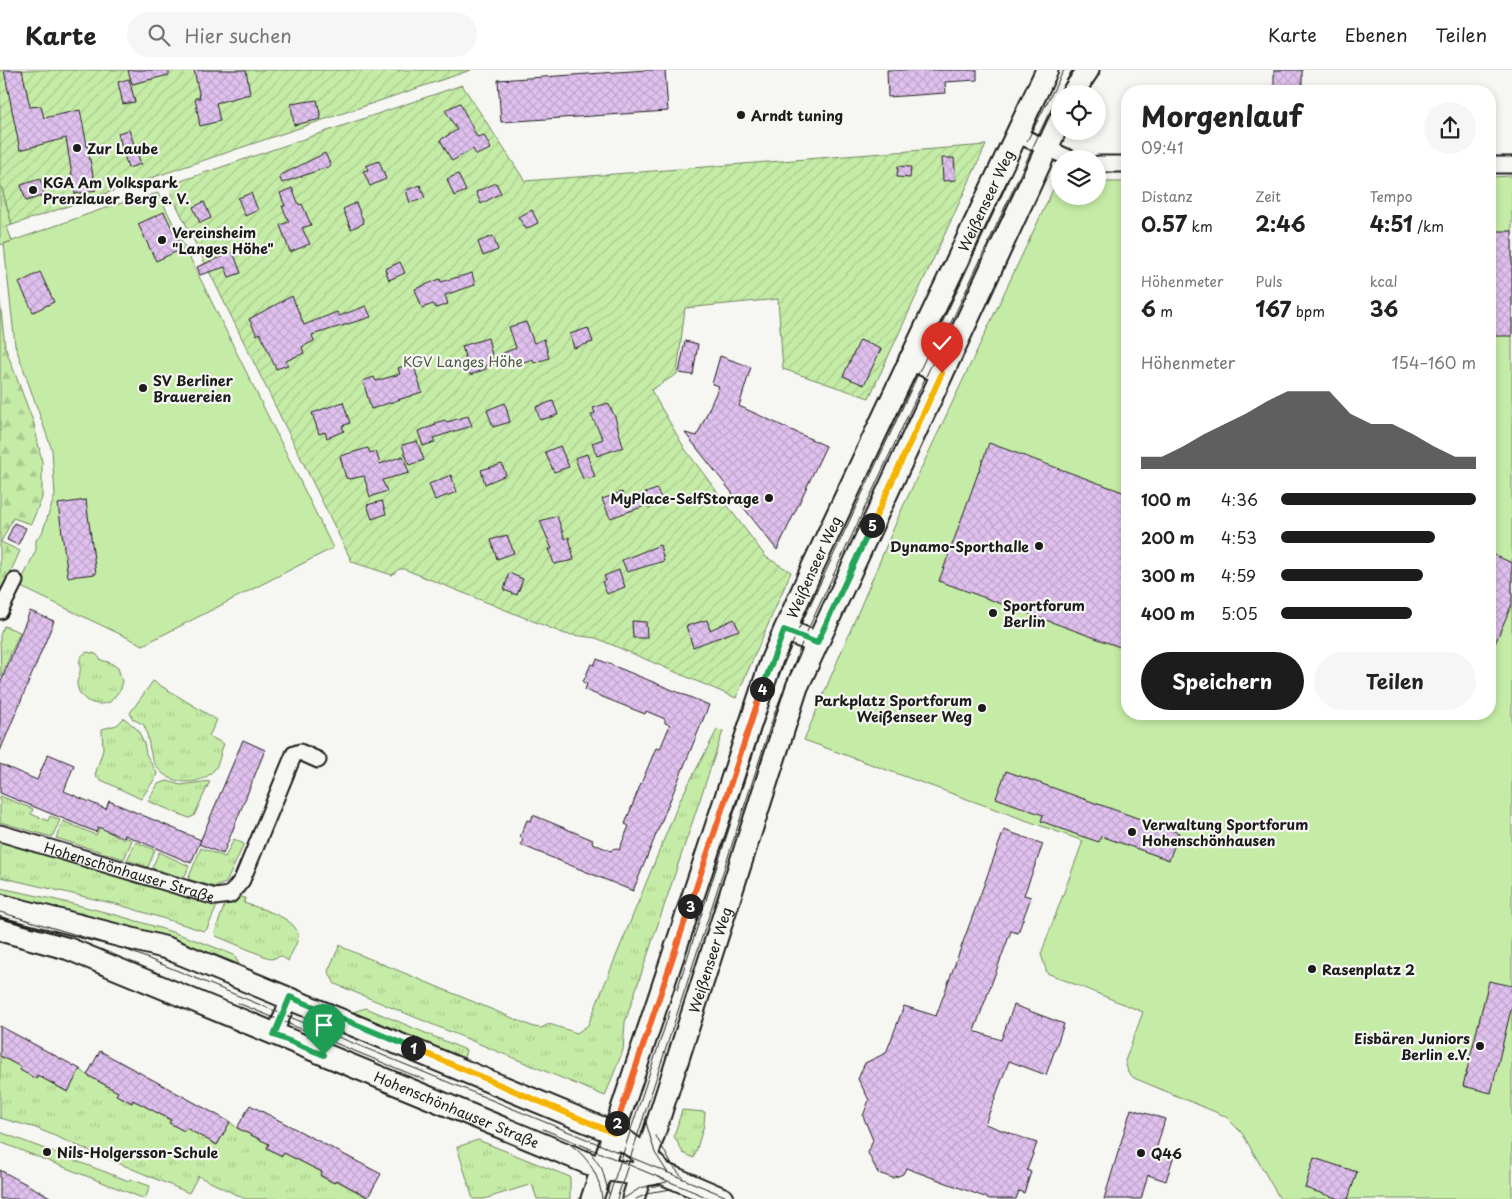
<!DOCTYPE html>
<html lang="de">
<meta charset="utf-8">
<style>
:root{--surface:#fff;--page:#f6f6f6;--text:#222;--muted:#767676;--line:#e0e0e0;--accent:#1c1c1c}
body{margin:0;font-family:"Playpen Sans",sans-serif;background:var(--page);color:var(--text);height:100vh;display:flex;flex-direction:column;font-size:19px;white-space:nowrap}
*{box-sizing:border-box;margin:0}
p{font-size:16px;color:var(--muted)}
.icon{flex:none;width:28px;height:28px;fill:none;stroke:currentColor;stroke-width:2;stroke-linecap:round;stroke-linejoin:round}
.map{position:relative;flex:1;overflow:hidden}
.panel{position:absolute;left:1121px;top:15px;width:375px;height:635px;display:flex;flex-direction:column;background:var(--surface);border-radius:20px;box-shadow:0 2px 8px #0003}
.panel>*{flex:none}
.fabs{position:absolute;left:1051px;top:15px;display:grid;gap:10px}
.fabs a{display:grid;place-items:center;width:55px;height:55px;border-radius:50%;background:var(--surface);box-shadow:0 2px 8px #0003;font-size:25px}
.pin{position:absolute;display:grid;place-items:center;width:42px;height:42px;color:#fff;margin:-51px -21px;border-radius:50% 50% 50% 0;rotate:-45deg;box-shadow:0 0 5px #0007}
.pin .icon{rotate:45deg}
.km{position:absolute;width:25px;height:25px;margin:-12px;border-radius:50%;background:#222;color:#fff;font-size:14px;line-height:25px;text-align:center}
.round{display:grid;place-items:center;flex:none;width:52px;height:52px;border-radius:26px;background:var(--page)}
.summary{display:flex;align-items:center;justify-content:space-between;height:85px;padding:0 20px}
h1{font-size:28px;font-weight:700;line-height:38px}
.figures{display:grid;grid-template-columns:repeat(3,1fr);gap:8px;height:85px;padding:5px 20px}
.figures div{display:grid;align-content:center}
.figures b{font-size:21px;font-weight:700}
.figures small{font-size:14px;font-weight:400}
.figures p{font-size:14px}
.chart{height:140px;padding:10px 20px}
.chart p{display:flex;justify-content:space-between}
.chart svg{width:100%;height:90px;margin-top:5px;fill:var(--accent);opacity:.7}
.primary-button{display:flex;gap:10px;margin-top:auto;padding:10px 20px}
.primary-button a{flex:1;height:58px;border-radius:30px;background:var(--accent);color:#fff;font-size:20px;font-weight:700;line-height:58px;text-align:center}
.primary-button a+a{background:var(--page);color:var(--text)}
ul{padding:0 20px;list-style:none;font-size:16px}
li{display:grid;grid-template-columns:80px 60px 1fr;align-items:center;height:38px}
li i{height:12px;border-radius:6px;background:var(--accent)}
header{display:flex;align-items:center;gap:30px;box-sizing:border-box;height:70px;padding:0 25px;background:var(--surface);border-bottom:1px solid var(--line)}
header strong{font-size:24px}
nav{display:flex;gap:28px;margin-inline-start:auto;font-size:18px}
.search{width:350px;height:45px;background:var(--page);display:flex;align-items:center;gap:12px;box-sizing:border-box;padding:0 18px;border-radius:28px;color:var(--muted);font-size:19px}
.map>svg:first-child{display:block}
.grass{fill:url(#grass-tufts);stroke:#708461}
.forest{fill:url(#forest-firs);stroke:#708461}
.garden{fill:url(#garden-furrows);stroke:#708461}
.pitch{fill:#c5eca6;stroke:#708461}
.building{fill:url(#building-cross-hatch);stroke:#1c1c1c}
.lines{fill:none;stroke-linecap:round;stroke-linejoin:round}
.street-casing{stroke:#1c1c1c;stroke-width:19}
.secondary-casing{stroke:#1c1c1c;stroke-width:25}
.street{stroke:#f6f6f2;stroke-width:15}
.secondary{stroke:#f6f6f2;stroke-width:21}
.tram{stroke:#1c1c1c;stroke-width:1}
.split-1-casing{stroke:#fff;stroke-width:10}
.split-2-casing{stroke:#fff;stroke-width:10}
.split-3-casing{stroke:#fff;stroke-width:10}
.split-4-casing{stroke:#fff;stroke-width:10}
.split-5-casing{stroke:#fff;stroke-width:10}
.split-6-casing{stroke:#fff;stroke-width:10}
.split-1{stroke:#22a559;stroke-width:6}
.split-2{stroke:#f5b400;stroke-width:6}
.split-3{stroke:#f0652b;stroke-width:6}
.split-4{stroke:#f0652b;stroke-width:6}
.split-5{stroke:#22a559;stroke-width:6}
.split-6{stroke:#f5b400;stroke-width:6}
.poi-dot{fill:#1c1c1c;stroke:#f6f6f2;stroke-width:2}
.labels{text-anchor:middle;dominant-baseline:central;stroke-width:4.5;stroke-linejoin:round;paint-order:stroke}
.poi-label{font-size:14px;font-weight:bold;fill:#1c1c1c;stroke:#f6f6f2;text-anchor:start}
.street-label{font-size:14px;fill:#1c1c1c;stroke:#f6f6f2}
.park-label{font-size:14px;fill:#4f5a45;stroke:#f6f6f2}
</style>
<header>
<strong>Karte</strong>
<div class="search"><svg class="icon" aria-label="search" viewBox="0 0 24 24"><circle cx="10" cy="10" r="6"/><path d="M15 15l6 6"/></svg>Hier suchen</div>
<nav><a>Karte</a><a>Ebenen</a><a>Teilen</a></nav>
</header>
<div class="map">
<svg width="1512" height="1129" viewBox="0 0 1512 1129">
<defs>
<pattern id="grass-tufts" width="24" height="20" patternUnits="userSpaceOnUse" patternTransform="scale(1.25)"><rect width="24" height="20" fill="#c5eca6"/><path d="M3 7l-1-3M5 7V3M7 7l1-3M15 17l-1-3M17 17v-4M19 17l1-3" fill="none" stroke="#a9ca8e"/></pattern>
<pattern id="forest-firs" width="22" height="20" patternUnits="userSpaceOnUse" patternTransform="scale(1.25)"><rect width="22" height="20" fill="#c5eca6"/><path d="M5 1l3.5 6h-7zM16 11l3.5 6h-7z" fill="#a9ca8e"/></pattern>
<pattern id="garden-furrows" width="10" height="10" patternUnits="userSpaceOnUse" patternTransform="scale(1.25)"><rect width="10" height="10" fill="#c5eca6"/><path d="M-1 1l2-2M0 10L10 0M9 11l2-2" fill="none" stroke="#a9ca8e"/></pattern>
<pattern id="building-cross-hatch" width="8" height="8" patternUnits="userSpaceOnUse" patternTransform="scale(1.25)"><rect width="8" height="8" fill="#e0c1ee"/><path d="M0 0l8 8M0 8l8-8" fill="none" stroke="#c0a5cc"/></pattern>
</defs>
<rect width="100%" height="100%" fill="#f6f6f2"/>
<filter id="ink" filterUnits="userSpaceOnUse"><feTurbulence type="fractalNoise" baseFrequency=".02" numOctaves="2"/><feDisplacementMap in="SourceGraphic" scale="10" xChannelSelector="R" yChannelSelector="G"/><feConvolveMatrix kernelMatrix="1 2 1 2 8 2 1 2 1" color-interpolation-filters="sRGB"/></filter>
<g filter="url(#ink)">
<!-- grass -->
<g class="grass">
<path d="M0,111l12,44 -5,2 5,14 -12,4z"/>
<path d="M4,556l16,6 -19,45 -1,-42z"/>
<path d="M87,582l9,2 5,6 10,3 7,5 4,13 -1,8 -11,13c-15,6 -32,-2 -33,-19 0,-4 3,-7 3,-11 1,-9 -4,-14 7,-20z"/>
<path d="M153,611l64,39 -8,16 15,8c-4,8 -4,19 -10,26 -15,18 -45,15 -58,-4 -8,-13 -6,-27 -12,-41l-11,-6 -3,-6z"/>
<path d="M124,648l14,12 6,13 2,11 11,19 -1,4 -15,22 -44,-21 -2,-3 8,-25 -1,-21 15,-4z"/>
<path d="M717,660l6,1 -98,291 -2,28 -18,46 -270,-112 -7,-13 12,-26 4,3 190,79 7,1 8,-4 28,9 11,-8 92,-225z"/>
<path d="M167,711l14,4 29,-4 -16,35 -5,2 -41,-17 10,-17z"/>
<path d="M0,726l33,13 -2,5 17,7 2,-5 10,4 -8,17 -52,-15z"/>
<path d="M63,751l33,14 4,-8 23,13 2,-3 7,3 -8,19 -68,-21z"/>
<path d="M0,769l217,67 -10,23 -3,2 -84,-26 -120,-28z"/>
<path d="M234,769l10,5 -18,39 -11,4 -27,-8 13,-31 24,9z"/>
<path d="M136,772l19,8 -7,17 -21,-7z"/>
<path d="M159,782l30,14 -5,12 -32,-10z"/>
<path d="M0,818c80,16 159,36 234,67l5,9c-78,-31 -158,-52 -239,-69z"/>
<path d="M238,826l7,2 -1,5c14,5 51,14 54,31 1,8 -7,19 -10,27l-7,-5 -10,3 -55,-23 -1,-4 10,-28z"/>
<path d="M366,938l100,42 -2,8 -111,-46z"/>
<path d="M0,986l21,11 -1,3 15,8 2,-3 30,17 13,-23 7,6 31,17 -1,2c24,9 47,21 67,37l2,-3 31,17 13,-23 7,6 32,16 -2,4 15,8 2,-3 38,19 -2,4 14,7 2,-3 34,19h-125l-47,-23 -9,17 -153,-65 -36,-10z"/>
<path d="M682,1040l23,2 -1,13 -10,33 -11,-5 -9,-17z"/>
<path d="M478,1070l92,37v22h-33l-5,-15 -48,15h-11l-16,-52z"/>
</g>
<!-- forest -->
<path class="forest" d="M0,232l5,45 29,77 8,38v36l-11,26 -18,-6 -12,24 19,9 -20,44z"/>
<!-- garden -->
<g class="garden">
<path d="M0,0h471l-459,155 -12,-44z"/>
<path d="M462,15l63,96 461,-36 -117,253 -86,-29 -5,-70 -93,9 -8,66 -26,16 34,59 81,108 25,15 -55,126 -140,-60 -31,-4 -161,-65h-5l-7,6 -40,-13 -181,-368 1,-10z"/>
</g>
<!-- pitch -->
<g class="pitch">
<path d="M1060,105v21h38v-14h29l1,532h362v-537l22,-1v1023h-232l-38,-66 -17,-17 -91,-38 -6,-6 -3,-11 18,-49 -96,-39 -6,-19 42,-113 -279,-101 97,-229z"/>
<path d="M158,123l175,355 -190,97 -124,-59 17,-36v-10l6,-7 13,-38 -3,-45 -37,-105 -11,-101 107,-38z"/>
<path d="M0,1062l129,49 1,-2 20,7 -5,13 -145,-57z"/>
</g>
<!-- building -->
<g class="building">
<path d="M4,0h18l8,37 11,-1 3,12 36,-8 16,80 -21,4 -9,-56 -46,12z"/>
<path d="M128,0h41v5l-37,9z"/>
<path d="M194,0h52l4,24 -34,9 4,18 -20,5 -5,-28h5z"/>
<path d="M647,0h18l3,41 -167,11 -3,-42z"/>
<path d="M887,0h90v10l-32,2 1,11 -58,4z"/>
<rect x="1274" y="0" width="28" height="21"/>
<path d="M129,9l6,23 -12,2 -5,-22z"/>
<path d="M317,30l4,19 -27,6 -3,-21z"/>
<path d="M460,33l17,34 7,-2 7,14 -15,6 -3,-6 -21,12 -12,-21 17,-10 -12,-20z"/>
<path d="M129,60l12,34 -13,4 -10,-35z"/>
<path d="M325,83l6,13 -49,17 -3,-7z"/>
<path d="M942,88h12l2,22 -13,1z"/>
<path d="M379,91l7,18 -16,7 -7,-15 5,-1 -2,-4z"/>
<path d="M898,96l13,1 -1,11 -13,-1z"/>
<path d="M458,104l8,17 -12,5 -7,-17z"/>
<path d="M40,109l5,16 -19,6 -5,-16z"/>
<path d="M496,113l5,10 -20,11 -5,-12z"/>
<path d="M420,115l5,13 -15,5 -4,-13z"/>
<path d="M292,118l7,17 3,-1 9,21 -9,3 8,16 -20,8 -10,-27 9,-3 -7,-16h3l-5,-13z"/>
<path d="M251,123l7,17 -13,6 -7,-18z"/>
<path d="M204,132l7,16 -11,5 -7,-16z"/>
<path d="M356,133l8,20 -13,6 -8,-20z"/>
<path d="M532,140l6,13 -12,6 -8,-12z"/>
<path d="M164,142l18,37 -26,12 -18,-37z"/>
<rect x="1490" y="161" width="22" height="105"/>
<path d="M493,166l5,14 -15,6 -5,-14z"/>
<path d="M233,182l8,21 -12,4 -4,-10 -25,8 -3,-8z"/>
<path d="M400,192l5,11 -16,7 -4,-11z"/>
<path d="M40,202l14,30 -21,10 -14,-29z"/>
<path d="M472,203l3,12 -30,10 3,9 -12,4 -3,-4 -11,4 -7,-19 25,-10 1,3z"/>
<path d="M292,226l12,29 33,-13 2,4 27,-10 5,11 -59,18 2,6 -12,6 2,6 -18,8 2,4 -12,4 -16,-36 -3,2 -8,-16z"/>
<path d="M526,252l8,21 10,-4 5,19 -15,5 -1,-4 -25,8 -5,-14 13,-5 -7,-21z"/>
<path d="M588,258l5,14 -19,6 -4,-14z"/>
<path d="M488,268l6,26 -9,2 1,3 -16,6 -8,-29z"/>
<path d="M860,270l21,9 -17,36 -21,-9z"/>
<path d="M685,271l13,3 -5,31 -14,-2z"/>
<path d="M720,286l31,11 -12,39 87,40 -49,104 -92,-117 12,3 22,-50 -7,-2z"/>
<path d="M413,293l9,29 -51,17 -8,-28 11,-4 2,4 24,-7 -2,-6z"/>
<path d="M553,331l5,14 -18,5 -4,-13z"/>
<path d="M343,332l7,21 -8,3 2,5 -17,7 -2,-6 -6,2 -7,-21z"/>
<path d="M505,333l5,19 -17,5 -6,-17z"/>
<path d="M608,333l7,14 8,30 -26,9 -5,-13 11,-4 -12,-24 4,-2 -2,-5z"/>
<path d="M468,346l4,10 -39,12 2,4 -12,4 -5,-15 18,-6 -1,-2 10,-3 2,2z"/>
<path d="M417,371l7,19 -15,5 -7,-20z"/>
<path d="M989,373l139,51v156l-189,-69z"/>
<path d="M560,376l9,21 -15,5 -9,-20z"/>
<path d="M368,378l2,5 6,-2 4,13 23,-8 6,17 -27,7 5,11 -17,6 -6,-21 -14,3 -4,-1 -6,-22z"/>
<path d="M587,384l8,23 -12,2 -8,-21z"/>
<path d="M502,394l4,11 -21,9 -4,-14z"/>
<path d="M451,405l6,17 -22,8 -6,-16z"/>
<path d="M657,419l6,14 -14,5 -1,-3 -38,13 -8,-19 20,-7 3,8z"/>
<path d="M86,430l10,74 -28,3 -10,-73z"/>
<path d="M382,431l4,13 -14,5 -5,-14z"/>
<path d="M557,446l8,23 4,-2 5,23 -20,4 -5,-15h3l-12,-28z"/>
<path d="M14,453l12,5 -8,17 -11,-5z"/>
<path d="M507,465l7,18 -17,6 -6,-19z"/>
<path d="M660,475l4,16 -37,11 -5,-12z"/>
<path d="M1490,483l22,10v41l-22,51z"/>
<path d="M619,500l6,17 -18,7 -5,-12 4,-2 -2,-4z"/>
<path d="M509,503l14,6 -6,16 -13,-5z"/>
<path d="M30,541l24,10 -54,130v-67z"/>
<path d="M734,549l5,11 -46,17 -7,-21 21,-6 3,10z"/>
<path d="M632,551l14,1 1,16h-14z"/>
<path d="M597,589l112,46 -76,186 -112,-46 2,-6 -3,-2 7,-17 4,1 2,-6 60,25 -1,3 19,8 3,-3 5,2 10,-24 -4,-2 12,-31 19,-45 4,1 10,-24 -5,-2v-4l-19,-8 -1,3 -60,-24 2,-6 -4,-2 8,-18 3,1z"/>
<path d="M243,670l22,10 -42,104 -24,-10z"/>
<path d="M48,684l26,11 -10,26 42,18 3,-8 92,39 -10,23 -66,-28 -1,3 -26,-11 -2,5 -96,-39v-29l37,16z"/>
<path d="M1006,701l173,62 -10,27 -68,-24 -2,6 -24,-8 -34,-13 2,-6 -47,-17z"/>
<path d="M1004,760l39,14 -19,51 7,2 -13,36 -7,-2 -37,100 27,9 13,-35 50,19 -18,51 -37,-14 -24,63 52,19 -10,27 4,2 -7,21 -5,-2 -3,8h-26l-84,-31 -3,6 -10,4 -15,-5 -10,-20 5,-13 -10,-24 6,-16 -11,-21 7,-16 21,-10 18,-47 32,10z"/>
<path d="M1489,911l23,5v19l-21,88 -28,-7z"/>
<path d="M0,956l80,43 -12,23 -31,-17 -1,4 -16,-9 1,-3 -21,-11z"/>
<path d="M100,981l130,71 -13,23 -31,-17 -2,3 -15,-8 2,-3 -38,-20 -1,3 -16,-8 2,-3 -31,-17z"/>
<path d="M250,1035l131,69 -13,23 -32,-17 -2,3 -14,-8 2,-3 -38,-19 -2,3 -15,-8 2,-4 -32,-16z"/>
<path d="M1131,1039l34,10 -9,31 18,5 -8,26 -18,-6 -7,24h-37z"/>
<path d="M1314,1088l43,14 -9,27h-9l-34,-11z"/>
<path d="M0,1100l54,29h-54z"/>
</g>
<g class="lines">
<defs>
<g id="street">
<path d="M1016,64l55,25"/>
<path d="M1098,94h30"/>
<path d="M1490,95h22"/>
<path d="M0,541l15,-30"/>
<path id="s1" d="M0,763l215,64 15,-2 12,-15 52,-126 6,-2 18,8"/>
<path d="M274,965l16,-38"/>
</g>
<g id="secondary">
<path d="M1072,24l16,-24"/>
<path d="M910,289l32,14"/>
<path d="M785,560l32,13"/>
<path d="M0,835l167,43 447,185 33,24 15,16 61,26"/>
<path id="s2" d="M0,860l69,19 533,220 39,6 13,-1"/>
<path id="s3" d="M592,1129l180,-540 42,-95 233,-494"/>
<path id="s4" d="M633,1129l164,-512 263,-567"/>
</g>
</defs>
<!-- street casing -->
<use href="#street" class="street-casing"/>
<!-- secondary casing -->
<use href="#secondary" class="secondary-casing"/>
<!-- street -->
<use href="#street" class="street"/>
<!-- secondary -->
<use href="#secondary" class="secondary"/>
<!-- tram -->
<g class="tram">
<path d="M1027,71l37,-71"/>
<path d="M0,842l127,38 605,249"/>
<path d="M677,920l99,-307 20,-48 212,-453"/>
<path d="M238,933l187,77"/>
<path d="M645,1049l10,34 13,20"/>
<path d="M543,1059l168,70"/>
<path d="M656,1066l16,29 11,13"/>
<path d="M571,1075c18,13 29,32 31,54"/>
<path d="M588,1079l14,20 7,25"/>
<path d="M608,1129l62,-188"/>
<path d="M617,1129l158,-487 29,-74 242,-519 26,-49"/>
<path d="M623,1129l17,-11 27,-6"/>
<path d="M636,1129l16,-7 20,-3"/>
</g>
</g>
</g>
<g class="lines" filter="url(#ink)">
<defs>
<path id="split-1" d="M324,985l-50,-20 16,-38 123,51"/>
<path id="split-2" d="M413,978l201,85 3,-10"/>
<path id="split-3" d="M617,1053l73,-217"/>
<path id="split-4" d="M690,836l72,-217"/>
<path id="split-5" d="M762,619l22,-59 33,13 55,-118"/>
<path id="split-6" d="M872,455l70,-152"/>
</defs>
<!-- split-1 casing -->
<use href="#split-1" class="split-1-casing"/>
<!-- split-2 casing -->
<use href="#split-2" class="split-2-casing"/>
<!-- split-3 casing -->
<use href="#split-3" class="split-3-casing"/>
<!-- split-4 casing -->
<use href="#split-4" class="split-4-casing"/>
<!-- split-5 casing -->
<use href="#split-5" class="split-5-casing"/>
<!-- split-6 casing -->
<use href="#split-6" class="split-6-casing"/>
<!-- split-1 -->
<use href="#split-1" class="split-1"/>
<!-- split-2 -->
<use href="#split-2" class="split-2"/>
<!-- split-3 -->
<use href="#split-3" class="split-3"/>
<!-- split-4 -->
<use href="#split-4" class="split-4"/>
<!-- split-5 -->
<use href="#split-5" class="split-5"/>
<!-- split-6 -->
<use href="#split-6" class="split-6"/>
</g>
<!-- markers -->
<g class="poi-dot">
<circle cx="741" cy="45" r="5"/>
<circle cx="77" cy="78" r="5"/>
<circle cx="33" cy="120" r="5"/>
<circle cx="162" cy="170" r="5"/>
<circle cx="143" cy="318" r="5"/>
<circle cx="769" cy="428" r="5"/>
<circle cx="1039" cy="476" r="5"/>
<circle cx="993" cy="543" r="5"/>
<circle cx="982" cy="638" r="5"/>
<circle cx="1132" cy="762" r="5"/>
<circle cx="1312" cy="899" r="5"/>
<circle cx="1480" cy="976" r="5"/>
<circle cx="47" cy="1082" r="5"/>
<circle cx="1141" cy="1083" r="5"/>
</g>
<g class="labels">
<!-- poi labels -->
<g class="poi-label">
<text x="751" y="45">Arndt tuning</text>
<text x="87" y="78">Zur Laube</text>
<text x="43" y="112">KGA Am Volkspark<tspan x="43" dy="16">Prenzlauer Berg e. V.</tspan></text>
<text x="172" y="162">Vereinsheim<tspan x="172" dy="16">"Langes Höhe"</tspan></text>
<text x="153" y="310">SV Berliner<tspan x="153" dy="16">Brauereien</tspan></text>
<text x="759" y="428" text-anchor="end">MyPlace-SelfStorage</text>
<text x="1029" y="476" text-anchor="end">Dynamo-Sporthalle</text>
<text x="1003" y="535">Sportforum<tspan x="1003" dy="16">Berlin</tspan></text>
<text x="972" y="630" text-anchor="end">Parkplatz Sportforum<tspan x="972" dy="16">Weißenseer Weg</tspan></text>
<text x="1142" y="754">Verwaltung Sportforum<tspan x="1142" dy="16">Hohenschönhausen</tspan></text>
<text x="1322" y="899">Rasenplatz 2</text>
<text x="1470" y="968" text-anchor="end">Eisbären Juniors<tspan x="1470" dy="16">Berlin e.V.</tspan></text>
<text x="57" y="1082">Nils-Holgersson-Schule</text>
<text x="1151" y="1083">Q46</text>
</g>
<!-- street labels -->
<g class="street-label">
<text stroke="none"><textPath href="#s3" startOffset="1075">Weißenseer Weg</textPath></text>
<text stroke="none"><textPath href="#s3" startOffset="670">Weißenseer Weg</textPath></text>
<text stroke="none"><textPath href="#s1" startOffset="135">Hohenschönhauser Straße</textPath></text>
<text stroke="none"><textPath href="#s4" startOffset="251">Weißenseer Weg</textPath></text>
<text stroke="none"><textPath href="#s2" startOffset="491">Hohenschönhauser Straße</textPath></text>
</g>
<!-- park labels -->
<g class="park-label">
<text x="463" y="291">KGV Langes Höhe</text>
</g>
</g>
</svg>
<div class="fabs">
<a><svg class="icon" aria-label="locate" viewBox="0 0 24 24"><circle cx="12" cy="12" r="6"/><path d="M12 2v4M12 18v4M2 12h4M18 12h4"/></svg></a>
<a><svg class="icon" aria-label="layers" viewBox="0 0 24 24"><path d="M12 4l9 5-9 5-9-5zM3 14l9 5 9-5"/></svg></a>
</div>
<div class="pin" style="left:324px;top:985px;background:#1e9e55"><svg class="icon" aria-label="arrive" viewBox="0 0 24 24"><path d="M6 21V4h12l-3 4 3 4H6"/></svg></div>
<div class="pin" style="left:942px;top:303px;background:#d93025"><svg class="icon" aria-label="check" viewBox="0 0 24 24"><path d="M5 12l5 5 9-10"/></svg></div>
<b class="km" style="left:413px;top:978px">1</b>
<b class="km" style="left:617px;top:1053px">2</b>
<b class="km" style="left:690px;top:836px">3</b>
<b class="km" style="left:762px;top:619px">4</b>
<b class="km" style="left:872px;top:455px">5</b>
<section class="panel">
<div class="summary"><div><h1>Morgenlauf</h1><p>09:41</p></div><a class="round"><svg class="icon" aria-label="share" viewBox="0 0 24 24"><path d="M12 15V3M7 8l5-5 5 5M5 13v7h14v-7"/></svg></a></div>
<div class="figures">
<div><p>Distanz</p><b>0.57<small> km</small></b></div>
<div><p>Zeit</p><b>2:46</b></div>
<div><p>Tempo</p><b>4:51<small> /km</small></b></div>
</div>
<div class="figures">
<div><p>Höhenmeter</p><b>6<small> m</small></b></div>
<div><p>Puls</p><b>167<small> bpm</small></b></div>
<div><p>kcal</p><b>36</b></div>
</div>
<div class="chart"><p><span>Höhenmeter</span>154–160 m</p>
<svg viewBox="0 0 160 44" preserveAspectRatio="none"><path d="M0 44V38L10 38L20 33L30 27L40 22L50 17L60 11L70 6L80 6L90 6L100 17L110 22L120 22L130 27L140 33L150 38L160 38V44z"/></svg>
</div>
<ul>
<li><b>100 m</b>4:36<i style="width:100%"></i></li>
<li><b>200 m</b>4:53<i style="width:79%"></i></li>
<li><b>300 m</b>4:59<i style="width:73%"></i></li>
<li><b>400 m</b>5:05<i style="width:67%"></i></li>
</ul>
<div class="primary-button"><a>Speichern</a><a>Teilen</a></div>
</section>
</div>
